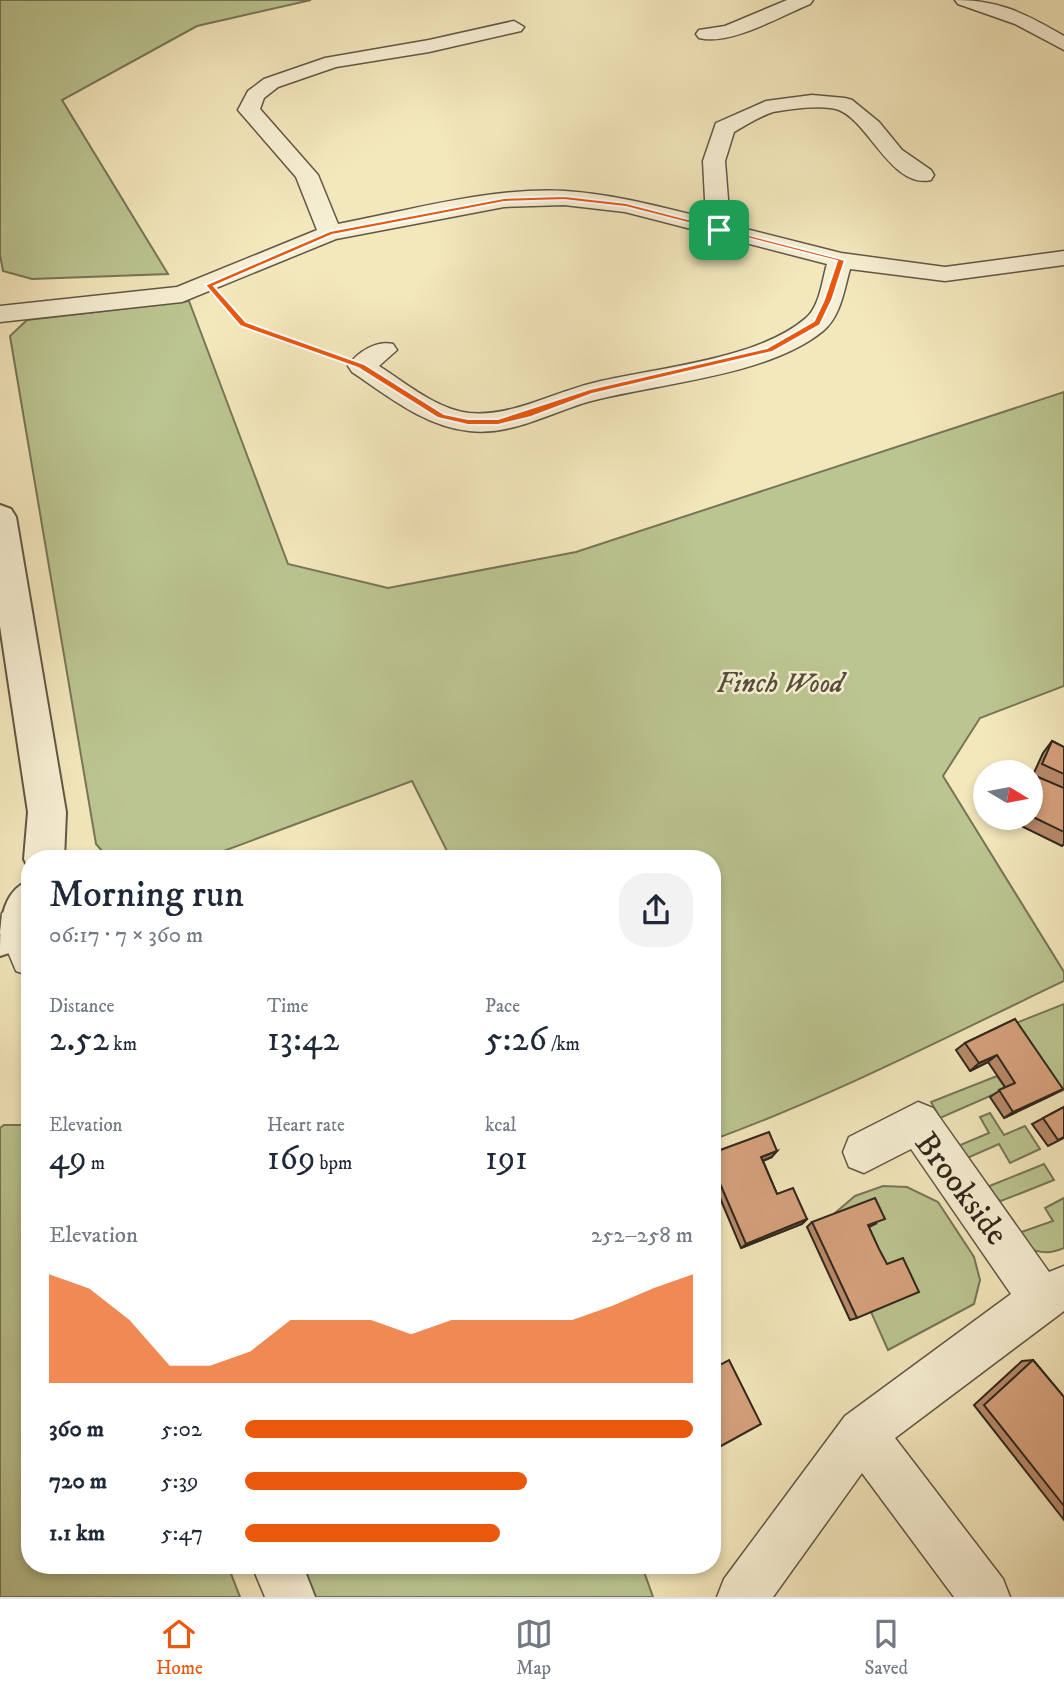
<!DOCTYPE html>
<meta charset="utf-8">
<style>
:root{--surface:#fff;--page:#f2f2f3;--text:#1f2937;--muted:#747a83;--line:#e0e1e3;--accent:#ea580c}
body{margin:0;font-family:"IM FELL DW Pica",serif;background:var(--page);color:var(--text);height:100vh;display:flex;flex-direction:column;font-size:26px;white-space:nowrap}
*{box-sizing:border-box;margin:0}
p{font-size:23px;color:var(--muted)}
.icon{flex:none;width:38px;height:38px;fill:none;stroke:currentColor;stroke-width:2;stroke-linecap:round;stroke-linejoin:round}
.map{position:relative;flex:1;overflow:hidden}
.drawer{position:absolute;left:21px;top:850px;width:700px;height:724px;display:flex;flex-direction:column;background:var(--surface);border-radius:28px;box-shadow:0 4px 10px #0003}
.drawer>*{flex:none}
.needle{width:46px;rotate:100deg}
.tools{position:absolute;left:973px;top:760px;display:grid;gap:14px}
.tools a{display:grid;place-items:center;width:70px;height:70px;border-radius:50%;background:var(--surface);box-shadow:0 4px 10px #0003;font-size:35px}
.pin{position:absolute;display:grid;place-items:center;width:60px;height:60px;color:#fff;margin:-30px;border-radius:14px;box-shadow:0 4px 10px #0006}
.round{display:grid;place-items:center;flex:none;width:74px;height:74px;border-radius:28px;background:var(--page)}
.summary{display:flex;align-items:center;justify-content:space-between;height:119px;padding:0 28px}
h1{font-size:38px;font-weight:600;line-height:52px}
.stats{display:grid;grid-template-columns:repeat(3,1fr);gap:10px;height:119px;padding:7px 28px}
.stats div{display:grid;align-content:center}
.stats b{font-size:35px;font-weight:600}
.stats small{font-size:19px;font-weight:400}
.stats p{font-size:19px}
.chart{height:196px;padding:14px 28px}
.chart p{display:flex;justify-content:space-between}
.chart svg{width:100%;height:126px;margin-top:7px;fill:var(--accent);opacity:.7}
ul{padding:0 28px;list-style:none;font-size:23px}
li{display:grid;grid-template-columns:112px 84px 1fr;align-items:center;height:52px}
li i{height:18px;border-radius:9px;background:var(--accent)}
.tabs{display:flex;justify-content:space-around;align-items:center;height:98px;border-top:2px solid var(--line);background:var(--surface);font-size:19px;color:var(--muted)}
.tabs a{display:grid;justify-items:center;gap:4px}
.tabs .selected{color:var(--accent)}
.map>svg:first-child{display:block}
.green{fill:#bbc591;stroke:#767658;stroke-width:2}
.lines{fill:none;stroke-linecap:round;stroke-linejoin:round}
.minor-casing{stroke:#615746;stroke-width:3}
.tertiary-casing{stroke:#615746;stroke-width:4}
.path{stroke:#30271e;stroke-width:3.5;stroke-dasharray:2 2.5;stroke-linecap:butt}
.minor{fill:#f7efd3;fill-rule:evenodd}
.tertiary{fill:#f7efd3;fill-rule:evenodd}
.wall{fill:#b88a6b;stroke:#30271e;stroke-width:2}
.shaded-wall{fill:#967157;stroke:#30271e;stroke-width:2}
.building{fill:#d6a17c;stroke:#30271e;stroke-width:2}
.route{fill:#ea580c;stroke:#fff;stroke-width:2;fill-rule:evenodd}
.labels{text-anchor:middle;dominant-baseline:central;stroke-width:5;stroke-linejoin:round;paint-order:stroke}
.park-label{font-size:28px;font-style:italic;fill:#534e3b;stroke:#f7efd3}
.near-street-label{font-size:33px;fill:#30271e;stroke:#f7efd3}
</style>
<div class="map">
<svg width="1064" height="1597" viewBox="0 0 1064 1597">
<rect width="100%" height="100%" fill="#f3e7bc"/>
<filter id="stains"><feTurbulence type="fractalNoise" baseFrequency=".00286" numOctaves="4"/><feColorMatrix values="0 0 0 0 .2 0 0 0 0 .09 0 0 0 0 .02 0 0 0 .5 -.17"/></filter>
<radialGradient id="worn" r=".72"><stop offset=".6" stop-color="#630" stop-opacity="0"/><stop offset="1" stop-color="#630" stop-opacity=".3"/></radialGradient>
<!-- green -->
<g class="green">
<path d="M0,0h311l-114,26 -135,74 106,174 -136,5 -29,-8 -3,-16z"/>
<path d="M189,301l99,263 100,24 188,-36 488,-160v294l-84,32 -37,58 121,196v9c-116,55 -231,115 -352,159v-281h-261l-39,-78 -210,78h-93l-13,-15 -86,-508 17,-16z"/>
<path d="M1064,1004v86l-12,5 -46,-68z"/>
<path d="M997,1076l9,13 -66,29 -9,-16z"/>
<path d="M990,1113l14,22 21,-9 15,23 -30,14 -11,-19 -34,15 -7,-13 31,-13 -9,-16z"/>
<path d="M4,1125h26v441h198l12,31h-240v-469z"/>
<path d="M1044,1164l10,16 -53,21 -8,-5 -6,-9z"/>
<path d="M883,1186l24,1 31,15 36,55 6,23 -6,24 -86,46 -17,-38 9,-44 -52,-49 27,-23z"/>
<path d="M1064,1198v50c-21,10 -37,1 -54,-12l43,-15 -8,-13z"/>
<path d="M304,1566h338l11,31h-337z"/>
</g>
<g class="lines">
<defs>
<g id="minor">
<path d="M787,0h26l-3,4c-29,12 -80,42 -111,34l-3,-4 3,-4 26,-4z"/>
<path d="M955,0c45,0 71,14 109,36v14l-49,-26 -57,-20z"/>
<path d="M514,21l10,6 -3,4 -92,21 -93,15 -58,20 -14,11 -4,11 58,66 20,49c74,-14 152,-37 227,-33 49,3 95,16 141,27l-3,-57 13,-38 50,-22 46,-6 33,3 7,2 27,22 23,28 29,20 3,5 -3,5c-39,9 -62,-58 -92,-70 -15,-6 -50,-1 -66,2 -13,4 -27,13 -39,20l-9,29 5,64 111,28 104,14 119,-16v14l-119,16 -95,-12c-6,21 -9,47 -27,62 -55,45 -164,52 -232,70 -40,11 -79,35 -122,30 -45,-5 -81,-35 -117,-59l-4,-6c9,-14 29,-26 45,-22l4,6 -18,16c27,17 57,43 90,47 42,4 83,-20 124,-30 61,-15 165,-23 213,-65 14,-12 16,-38 21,-54l-202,-52 -61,-7 -60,2 -168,32 -154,63 -182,20v-16l177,-19 140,-57 -21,-53 -58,-67 10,-19 16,-12 61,-21 104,-18z"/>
<path d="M15,908l15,8v60l-14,-5 -16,-38 2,-20z"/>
<path d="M918,1102l15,6 116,164 15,-6v45l-169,127 108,141 7,18h-56l-92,-124 -89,124h-56l7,-18 121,-163 166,-122 -100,-145 -47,24 -15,-6 -6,-15 6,-15z"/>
<path d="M252,1566h51l12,31h-50z"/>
</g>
<g id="tertiary">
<path d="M0,505l11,4 5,8 50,295 -2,47h-34v12l-6,-12 4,-47 -28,-186z"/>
<path d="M30,880v58l-15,13 -15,5c0,-31 0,-64 30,-76z"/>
</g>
</defs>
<!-- minor casing -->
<use href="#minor" class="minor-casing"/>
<!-- tertiary casing -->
<use href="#tertiary" class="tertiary-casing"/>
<!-- path -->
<path class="path" d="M225,304l18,20 89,32"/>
<!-- minor -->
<use href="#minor" class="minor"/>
<!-- tertiary -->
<use href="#tertiary" class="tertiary"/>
</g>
<!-- wall -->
<g class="wall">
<path d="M1052,741l12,6v97l-2,2 -59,-29h28v-43l2,1 10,-22z"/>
<path d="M1015,1019l37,76 -48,23 -14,-21 15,-10 -17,-25 -18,9 -14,-21 9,-7z"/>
<path d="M1064,1107v31l-16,8 -16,-22z"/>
<path d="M712,1153l60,4 -9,4 14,33 30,25 -5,5 -61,24 -29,-69z"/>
<path d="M812,1222l65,1 -8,4 -12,91 -7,2 -43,-93z"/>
<path d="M1033,1360l31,37v123l-90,-115 48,-44z"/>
</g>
<!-- shaded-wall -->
<g class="shaded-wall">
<path d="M997,1055l-9,7 -18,9 9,-8z"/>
<path d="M1063,1089l-11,6 -48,23 9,-6z"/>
<path d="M777,1151l-5,6 -15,6 4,-6z"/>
<path d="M807,1219l-5,5 -61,24 5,-4z"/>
</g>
<!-- building -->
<g class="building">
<path d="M1052,741l12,6v27l-22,-10z"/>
<path d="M1031,774l33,14v44l-33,-16z"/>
<path d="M1015,1019l48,70 -50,23 -14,-22 16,-7 -18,-28 -18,8 -14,-20z"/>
<path d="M1064,1107v30l-6,3 -15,-22z"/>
<path d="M769,1132l8,19 -16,6 16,37 16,-6 14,31 -61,25 -34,-79v-12z"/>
<path d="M875,1198l10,21 -17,6 11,24 8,15 16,-6 16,34 -62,26 -45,-96z"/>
<path d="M729,1360l32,64 -49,27v-82z"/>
<path d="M1033,1360l31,37v109l-80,-101z"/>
</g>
<!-- route -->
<path class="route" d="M564,196l62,7 219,57 -13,40 -12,25 -48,27 -180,42 -61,23 -33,8h-30l-30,-7 -80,-50 -118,-42 -35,-41 125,-54 174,-33zM564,200l62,7 211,54 -13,39 -10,21 -47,27 -177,41 -92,30h-30l-24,-5 -80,-50 -118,-42 -32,-36 118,-51 172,-33z"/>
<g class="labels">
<!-- park labels -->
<g class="park-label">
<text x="780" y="683">Finch Wood</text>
</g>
<!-- near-street labels -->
<g class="near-street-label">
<text transform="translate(961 1189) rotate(53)">Brookside</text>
</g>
</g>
<rect width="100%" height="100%" filter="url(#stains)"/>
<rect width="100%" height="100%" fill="url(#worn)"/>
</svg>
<div class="tools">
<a><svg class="needle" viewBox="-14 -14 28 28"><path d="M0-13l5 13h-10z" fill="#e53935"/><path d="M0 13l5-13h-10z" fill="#747a83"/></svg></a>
</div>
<div class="pin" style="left:719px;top:230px;background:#1e9e55"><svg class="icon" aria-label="arrive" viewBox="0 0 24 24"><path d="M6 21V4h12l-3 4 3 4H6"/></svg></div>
<section class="drawer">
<div class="summary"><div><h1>Morning run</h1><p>06:17 · 7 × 360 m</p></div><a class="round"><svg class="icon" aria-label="share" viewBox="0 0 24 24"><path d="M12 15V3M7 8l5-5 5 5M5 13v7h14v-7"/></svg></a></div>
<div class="stats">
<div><p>Distance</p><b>2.52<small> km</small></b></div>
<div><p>Time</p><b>13:42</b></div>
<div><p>Pace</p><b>5:26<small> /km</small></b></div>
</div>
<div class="stats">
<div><p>Elevation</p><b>49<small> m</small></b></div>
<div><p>Heart rate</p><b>169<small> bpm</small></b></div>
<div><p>kcal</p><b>191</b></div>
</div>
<div class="chart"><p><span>Elevation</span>252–258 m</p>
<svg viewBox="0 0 160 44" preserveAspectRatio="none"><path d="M0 44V6L10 11L20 22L30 38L40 38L50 33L60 22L70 22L80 22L90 27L100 22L110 22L120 22L130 22L140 17L150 11L160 6V44z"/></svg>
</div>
<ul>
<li><b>360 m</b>5:02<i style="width:100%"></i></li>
<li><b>720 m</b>5:39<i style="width:63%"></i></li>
<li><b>1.1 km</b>5:47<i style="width:57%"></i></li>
</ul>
</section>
</div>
<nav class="tabs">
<a class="selected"><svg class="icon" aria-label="home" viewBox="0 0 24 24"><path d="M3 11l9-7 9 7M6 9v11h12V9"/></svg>Home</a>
<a><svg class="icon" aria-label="map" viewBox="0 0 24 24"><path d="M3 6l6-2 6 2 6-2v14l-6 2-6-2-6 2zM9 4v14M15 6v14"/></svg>Map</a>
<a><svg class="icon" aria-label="saved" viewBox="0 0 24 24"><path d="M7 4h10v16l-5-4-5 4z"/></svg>Saved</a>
</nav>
